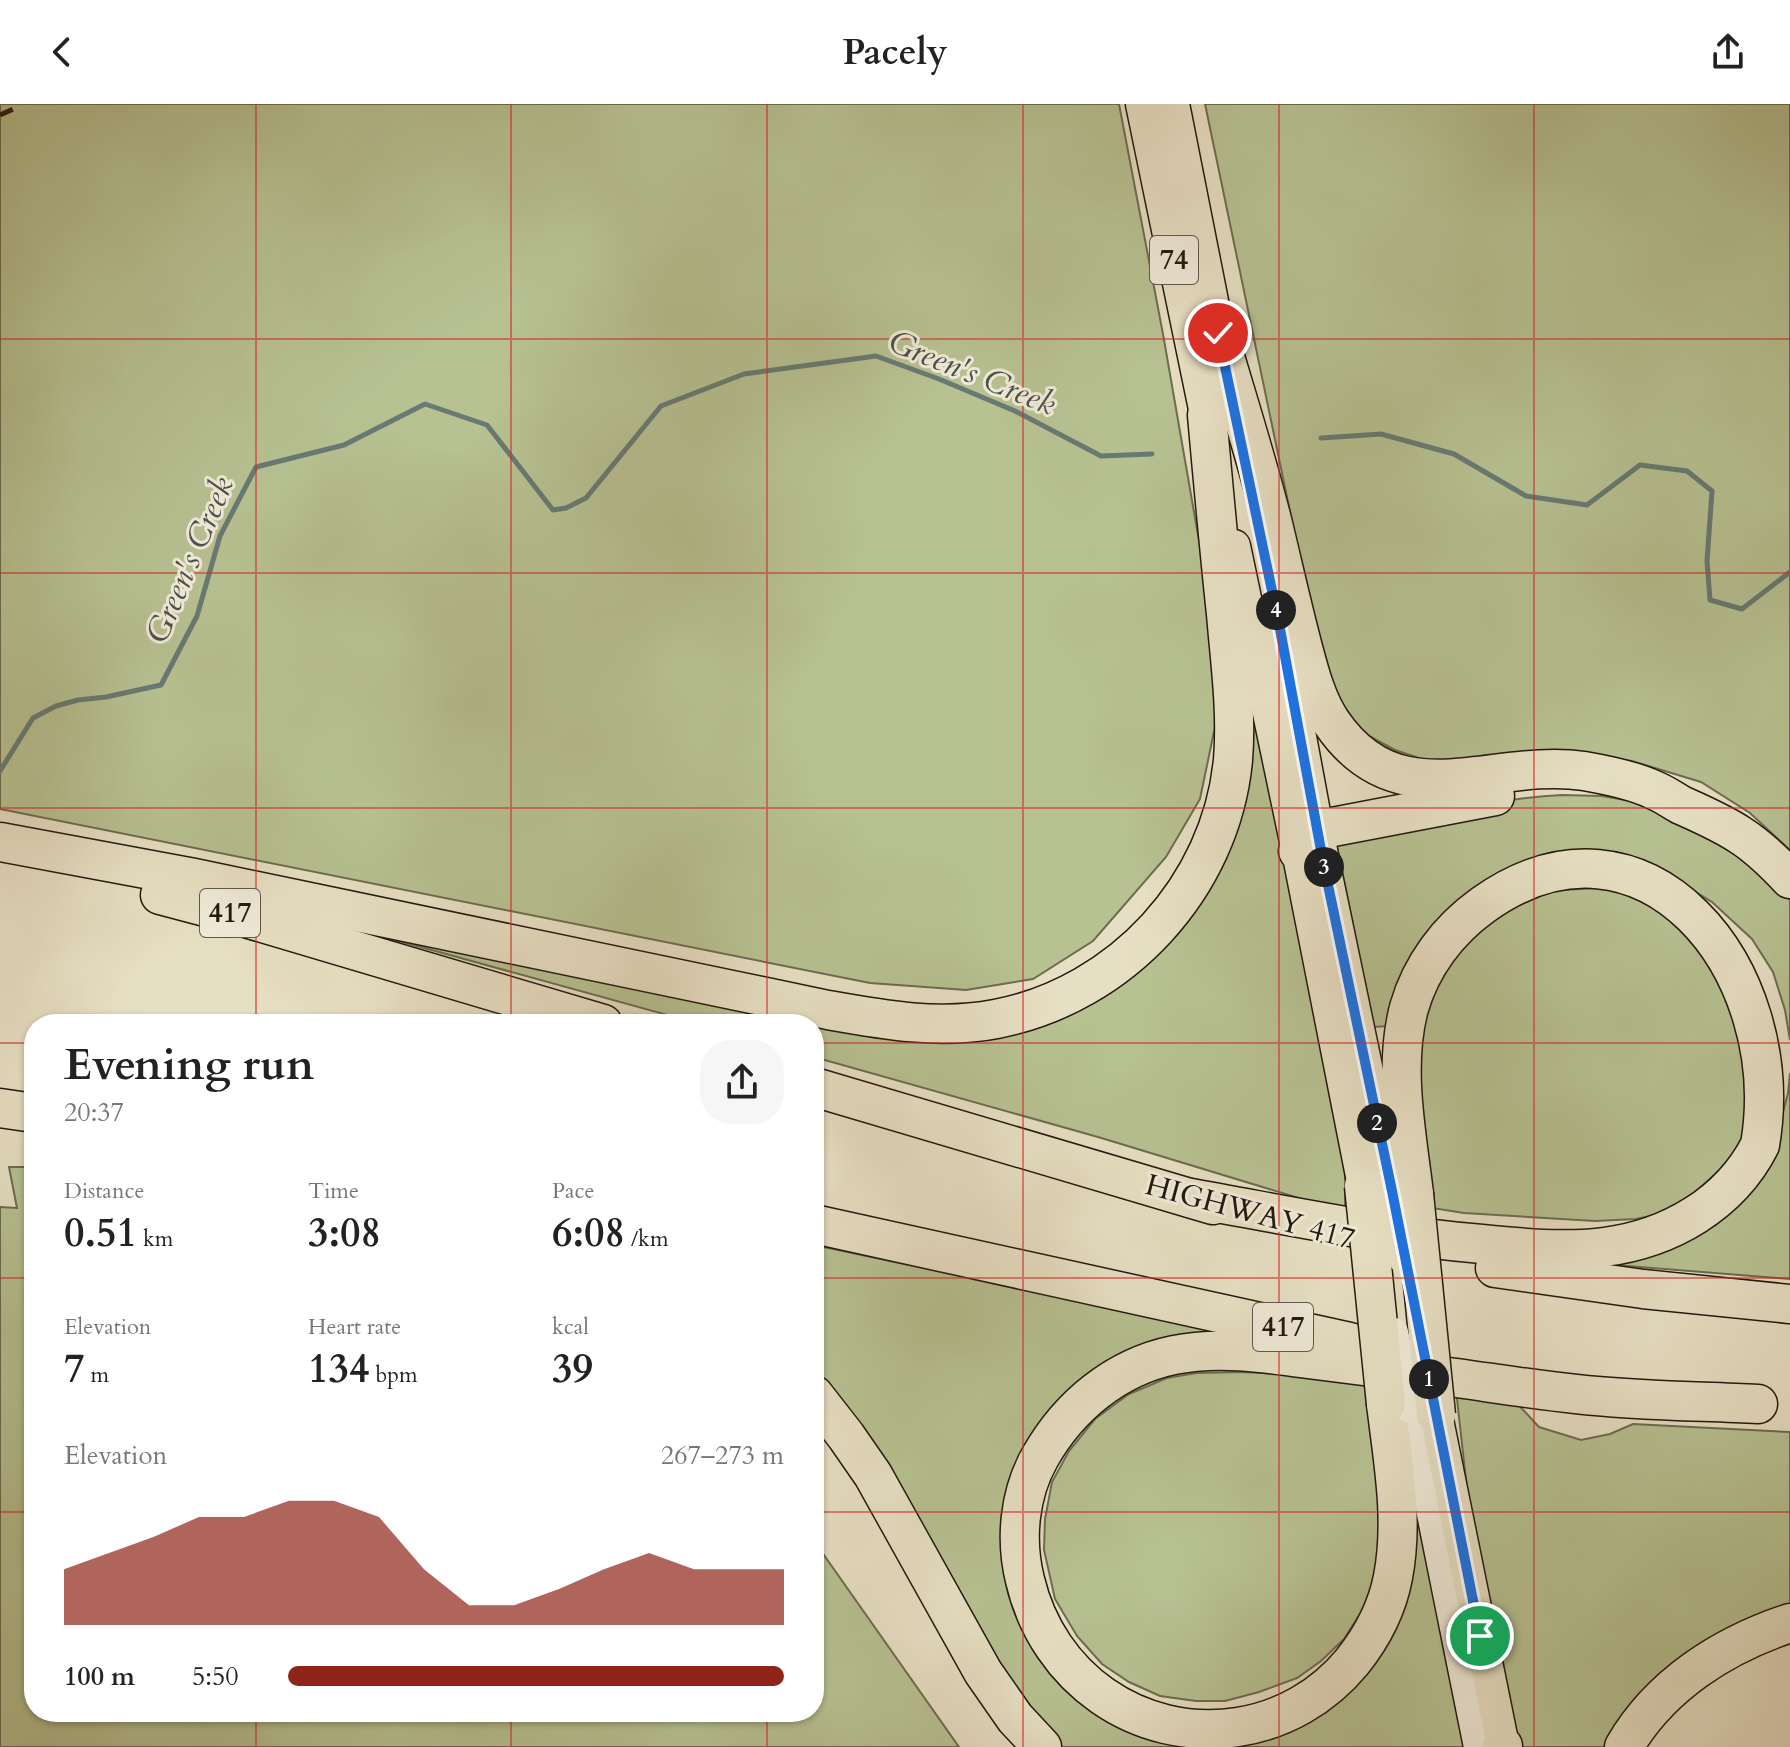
<!DOCTYPE html>
<meta charset="utf-8">
<style>
:root{--surface:#fff;--page:#f6f6f6;--text:#222;--muted:#767676;--accent:#8f2418}
body{margin:0;font-family:Cardo,serif;background:var(--page);color:var(--text);height:100vh;display:flex;flex-direction:column;font-size:30px;white-space:nowrap}
*{box-sizing:border-box;margin:0}
p{font-size:26px;color:var(--muted)}
.icon{flex:none;width:44px;height:44px;fill:none;stroke:currentColor;stroke-width:2;stroke-linecap:round;stroke-linejoin:round}
.map{position:relative;flex:1;overflow:hidden}
.panel{position:absolute;left:24px;top:910px;width:800px;height:708px;display:flex;flex-direction:column;background:var(--surface);border-radius:32px;box-shadow:0 2px 6px #0004}
.panel>*{flex:none}
.pin{position:absolute;display:grid;place-items:center;width:68px;height:68px;color:#fff;margin:-34px;border:4px solid #fff;border-radius:50%;box-shadow:0 2px 8px #0007}
.km{position:absolute;width:40px;height:40px;margin:-20px;border-radius:50%;background:#222;color:#fff;font-size:22px;line-height:40px;text-align:center}
.round{display:grid;place-items:center;flex:none;width:84px;height:84px;border-radius:32px;background:var(--page)}
.overview{display:flex;align-items:center;justify-content:space-between;height:136px;padding:0 40px}
h1{font-size:44px;font-weight:600;line-height:60px}
.stats{display:grid;grid-template-columns:repeat(3,1fr);gap:12px;height:136px;padding:8px 40px}
.stats div{display:grid;align-content:center}
.stats b{font-size:40px;font-weight:600}
.stats small{font-size:22px;font-weight:400}
.stats p{font-size:22px}
.chart{height:224px;padding:16px 40px}
.chart p{display:flex;justify-content:space-between}
.chart svg{width:100%;height:144px;margin-top:8px;fill:var(--accent);opacity:.7}
ul{padding:0 40px;list-style:none;font-size:26px}
li{display:grid;grid-template-columns:128px 96px 1fr;align-items:center;height:60px}
li i{height:20px;border-radius:10px;background:var(--accent)}
header{display:flex;justify-content:space-between;align-items:center;height:104px;padding:0 40px;background:var(--surface);font-size:36px;font-weight:600}
.map>svg:first-child{display:block}
.green{fill:#b7c192;stroke:#6c6c50;stroke-width:2}
.lines{fill:none;stroke-linecap:round;stroke-linejoin:round}
.stream{stroke:#687a73;stroke-width:5}
.secondary-casing{stroke:#22180f;stroke-width:31}
.primary-casing{stroke:#22180f;stroke-width:35}
.motorway-casing{stroke:#22180f;stroke-width:41}
.secondary{stroke:#efead8;stroke-width:28}
.primary{stroke:#e7dfc3;stroke-width:32}
.motorway{stroke:#e7dfc3;stroke-width:38}
.rail{stroke:#22180f;stroke-width:5;stroke-dasharray:14 14;stroke-linecap:butt}
.secondary-bridge-casing{stroke:#22180f;stroke-width:31;stroke-linecap:butt}
.primary-bridge-casing{stroke:#22180f;stroke-width:35;stroke-linecap:butt}
.motorway-bridge-casing{stroke:#22180f;stroke-width:41;stroke-linecap:butt}
.secondary-bridge{stroke:#efead8;stroke-width:28}
.primary-bridge{stroke:#e7dfc3;stroke-width:32}
.motorway-bridge{stroke:#e7dfc3;stroke-width:38}
.route-casing{stroke:#fff;stroke-width:16}
.route{stroke:#1a73e8;stroke-width:10}
.grid{fill:none;stroke:#d62828;stroke-width:2;stroke-opacity:0.55}
.labels{text-anchor:middle;dominant-baseline:central;stroke-width:6;stroke-linejoin:round;paint-order:stroke}
.shield{fill:#efead8;stroke:#60574b;stroke-width:2}
.shield-label{font-size:28px;font-weight:bold;fill:#22180f}
.street-label{font-size:30px;fill:#22180f;stroke:#efead8}
.water-label{font-size:32px;font-style:italic;fill:#4b5149;stroke:#efead8}
</style>
<header><svg class="icon" aria-label="back" viewBox="0 0 24 24"><path d="M15 5l-7 7 7 7"/></svg>Pacely<svg class="icon" aria-label="share" viewBox="0 0 24 24"><path d="M12 15V3M7 8l5-5 5 5M5 13v7h14v-7"/></svg></header>
<div class="map">
<svg width="1790" height="1643" viewBox="0 0 1790 1643">
<rect width="100%" height="100%" fill="#e7dfc3"/>
<filter id="stains"><feTurbulence type="fractalNoise" baseFrequency=".0025" numOctaves="4"/><feColorMatrix values="0 0 0 0 .2 0 0 0 0 .09 0 0 0 0 .02 0 0 0 .5 -.17"/></filter>
<radialGradient id="worn" r=".72"><stop offset=".6" stop-color="#630" stop-opacity="0"/><stop offset="1" stop-color="#630" stop-opacity=".3"/></radialGradient>
<!-- green -->
<g class="green">
<path d="M0,0h1119l44,230 39,224 12,95 2,69 -16,77 -34,58 -73,84 -60,38 -67,11 -96,-7 -870,-174z"/>
<path d="M1205,0h585v746l-40,-37 -49,-31 -69,-21 -76,-10 -98,10 -33,-1 -30,-10 -37,-20 -20,-30 -27,-88z"/>
<path d="M1252,584l93,470v54l-247,-75 -284,-80v-33h-114l-388,-107 646,115 190,-79z"/>
<path d="M1562,691l40,1 41,7 65,27 69,55 13,15v140l-5,-30 -12,-38 -21,-33 -40,-37 -36,-22 -36,-13 -123,10 -129,149 -14,1 -39,-190c75,-18 150,-38 227,-42z"/>
<path d="M1610,783l56,15 85,94 -6,142 -23,30 -30,27 -28,18 -28,6 -41,2 -131,-8 -32,-5 -10,-87 -2,-68 4,-43 20,-43 28,-29 31,-26 33,-20z"/>
<path d="M1790,969v206l-188,-15 174,-126 12,-45z"/>
<path d="M9,1063h25v545h780v-171l145,206h-959v-540l17,1z"/>
<path d="M814,1141l395,83 -1,15 -156,75 -34,179 131,132 187,-36 80,-184 51,238h-411l-9,-8 -233,-357z"/>
<path d="M1243,1268l124,6 23,160 -25,68 -21,33 -23,22 -24,17 -38,14 -34,9h-29l-36,-5 -31,-14 -27,-18 -25,-28 -22,-37 -11,-49 1,-31 7,-37 17,-31 26,-32 34,-25 38,-16 29,-5z"/>
<path d="M1456,1286l58,10 25,27 42,13 29,-6 23,-10 157,8v179l-177,136h-95l-51,-258z"/>
</g>
<g class="lines">
<!-- stream -->
<g class="stream">
<path d="M1321,334l60,-4 73,20 72,42 61,9 53,-40 47,6 25,20 -5,70 3,39 32,9 48,-37"/>
<path d="M0,667l33,-53 23,-12 22,-6 28,-3 55,-12 36,-69 23,-80 36,-69 88,-22 81,-41 62,21 66,85 13,-2 20,-10 75,-92 83,-32 132,-18 63,23 76,32 86,45 51,-2"/>
</g>
<defs>
<path id="secondary" d="M1410,1305l68,338"/>
<g id="primary">
<path d="M1142,0l69,334"/>
<path d="M1173,0l50,253"/>
<path d="M1234,442l64,305 66,335"/>
<path d="M1277,509l46,248 69,330"/>
<path d="M1436,1311l67,331"/>
</g>
<g id="motorway">
<path d="M1218,229c18,62 38,124 54,187 10,41 19,82 30,124 7,26 14,56 30,79 67,98 161,34 252,48 23,4 49,9 70,19 10,4 18,10 27,15 20,9 41,18 59,30 19,12 35,28 50,44"/>
<path d="M0,738l194,36 634,132c56,10 111,20 168,9 125,-24 225,-132 237,-259 4,-48 -3,-98 -7,-146 -7,-66 -13,-132 -19,-199"/>
<path d="M1298,747l8,-14 11,-7 178,-34"/>
<path d="M160,791l79,21 364,108"/>
<path d="M814,983l399,118"/>
<path d="M0,1004l34,5"/>
<path d="M1190,1094c97,17 194,38 292,46 40,4 81,8 122,3 65,-8 126,-43 156,-102 30,-176 -116,-355 -277,-240 -35,25 -62,61 -74,103 -16,60 -2,126 5,186"/>
<path d="M814,1120l536,118"/>
<path d="M1495,1164l148,21 147,15"/>
<path d="M814,1291l32,41 27,39 110,197 32,46 27,29"/>
<path d="M1386,1300c7,57 18,116 7,173 -6,32 -21,60 -41,85 -29,35 -69,58 -114,65 -100,15 -190,-49 -213,-147 -10,-40 -6,-86 15,-123 29,-51 76,-90 134,-102 44,-9 91,-2 134,4 42,5 84,11 126,16 47,6 94,14 142,19 60,7 121,7 182,10"/>
<path d="M1502,1643l1,-1"/>
<path d="M1624,1643c36,-62 99,-102 166,-124"/>
</g>
</defs>
<!-- secondary casing -->
<use href="#secondary" class="secondary-casing"/>
<!-- primary casing -->
<use href="#primary" class="primary-casing"/>
<!-- motorway casing -->
<use href="#motorway" class="motorway-casing"/>
<!-- secondary -->
<use href="#secondary" class="secondary"/>
<!-- primary -->
<use href="#primary" class="primary"/>
<!-- motorway -->
<use href="#motorway" class="motorway"/>
<!-- rail -->
<path class="rail" d="M0,11l24,-11"/>
<defs>
<path id="secondary-bridge" d="M1394,1228l16,77"/>
<path id="primary-bridge" d="M1392,1087l13,68"/>
<g id="motorway-bridge">
<path d="M1364,1082l22,218"/>
<path d="M1414,1090l22,221"/>
</g>
</defs>
<!-- secondary-bridge casing -->
<use href="#secondary-bridge" class="secondary-bridge-casing"/>
<!-- primary-bridge casing -->
<use href="#primary-bridge" class="primary-bridge-casing"/>
<!-- motorway-bridge casing -->
<use href="#motorway-bridge" class="motorway-bridge-casing"/>
<!-- secondary-bridge -->
<use href="#secondary-bridge" class="secondary-bridge"/>
<!-- primary-bridge -->
<use href="#primary-bridge" class="primary-bridge"/>
<!-- motorway-bridge -->
<use href="#motorway-bridge" class="motorway-bridge"/>
</g>
<g class="lines">
<defs>
<path id="route" d="M1218,229l62,296 43,232 69,330 88,445"/>
</defs>
<!-- route casing -->
<use href="#route" class="route-casing"/>
<!-- route -->
<use href="#route" class="route"/>
</g>
<!-- grid -->
<path class="grid" d="M256,0v920M511,0v920M767,0v920M1023,0v1643M1279,0v1643M1534,0v1643M0,235h1790M0,469h1790M0,704h1790M0,939h34M814,939h976M0,1174h34M814,1174h976M0,1408h34M814,1408h976M256,1608v35M511,1608v35M767,1608v35"/>
<g class="labels">
<!-- shield labels -->
<g class="shield">
<rect x="1150" y="132" width="48" height="48" rx="6"/>
<rect x="200" y="785" width="60" height="48" rx="6"/>
<rect x="1253" y="1199" width="60" height="48" rx="6"/>
</g>
<g class="shield-label">
<text x="1174" y="156">74</text>
<text x="230" y="809">417</text>
<text x="1283" y="1223">417</text>
</g>
<!-- street labels -->
<g class="street-label">
<text transform="translate(1250 1108) rotate(15)">HIGHWAY 417</text>
</g>
<!-- water labels -->
<g class="water-label">
<text transform="translate(972 269) rotate(22)">Green's Creek</text>
<text transform="translate(190 456) rotate(-67)">Green's Creek</text>
</g>
</g>
<rect width="100%" height="100%" filter="url(#stains)"/>
<rect width="100%" height="100%" fill="url(#worn)"/>
</svg>
<div class="pin" style="left:1480px;top:1532px;background:#1e9e55"><svg class="icon" aria-label="arrive" viewBox="0 0 24 24"><path d="M6 21V4h12l-3 4 3 4H6"/></svg></div>
<div class="pin" style="left:1218px;top:229px;background:#d93025"><svg class="icon" aria-label="check" viewBox="0 0 24 24"><path d="M5 12l5 5 9-10"/></svg></div>
<b class="km" style="left:1429px;top:1275px">1</b>
<b class="km" style="left:1377px;top:1019px">2</b>
<b class="km" style="left:1324px;top:763px">3</b>
<b class="km" style="left:1276px;top:506px">4</b>
<section class="panel">
<div class="overview"><div><h1>Evening run</h1><p>20:37</p></div><a class="round"><svg class="icon" aria-label="share" viewBox="0 0 24 24"><path d="M12 15V3M7 8l5-5 5 5M5 13v7h14v-7"/></svg></a></div>
<div class="stats">
<div><p>Distance</p><b>0.51<small> km</small></b></div>
<div><p>Time</p><b>3:08</b></div>
<div><p>Pace</p><b>6:08<small> /km</small></b></div>
</div>
<div class="stats">
<div><p>Elevation</p><b>7<small> m</small></b></div>
<div><p>Heart rate</p><b>134<small> bpm</small></b></div>
<div><p>kcal</p><b>39</b></div>
</div>
<div class="chart"><p><span>Elevation</span>267–273 m</p>
<svg viewBox="0 0 160 44" preserveAspectRatio="none"><path d="M0 44V27L10 22L20 17L30 11L40 11L50 6L60 6L70 11L80 27L90 38L100 38L110 33L120 27L130 22L140 27L150 27L160 27V44z"/></svg>
</div>
<ul>
<li><b>100 m</b>5:50<i style="width:100%"></i></li>
</ul>
</section>
</div>
